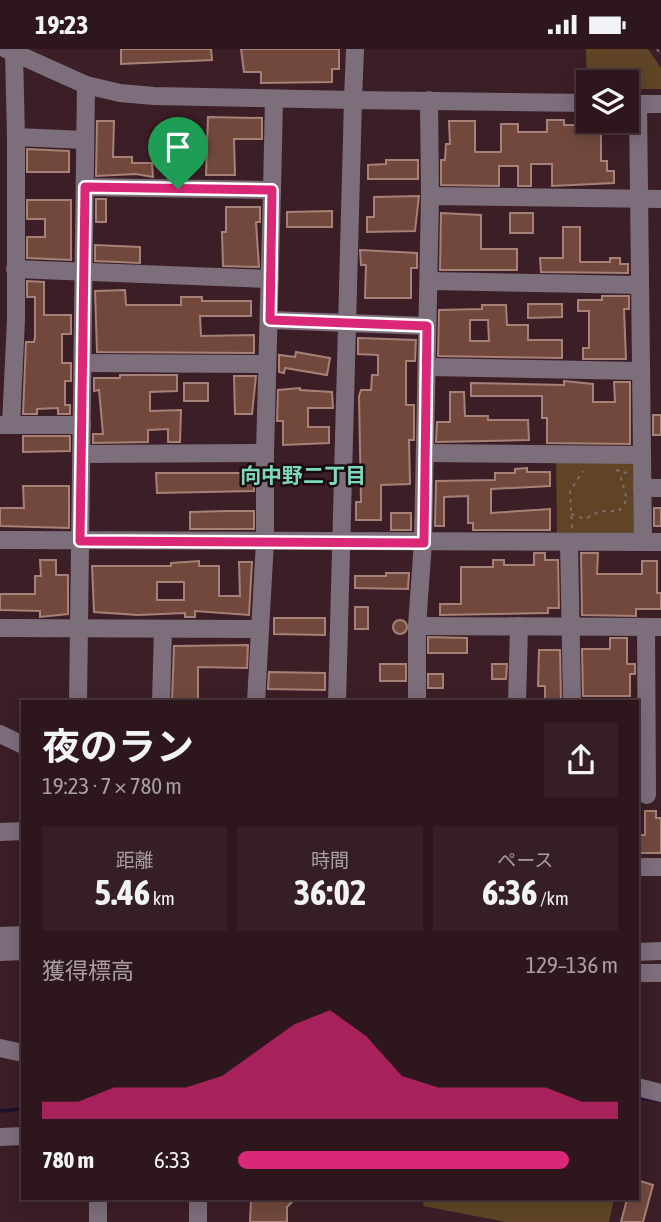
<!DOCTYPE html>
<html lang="ja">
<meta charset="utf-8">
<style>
:root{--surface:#2d161c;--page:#351f25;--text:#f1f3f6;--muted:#a79fa3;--line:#48353b;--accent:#db2777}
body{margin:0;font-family:"Asap Condensed","Noto Sans JP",sans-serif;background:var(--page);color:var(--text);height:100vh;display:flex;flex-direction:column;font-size:26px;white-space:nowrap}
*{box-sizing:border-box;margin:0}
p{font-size:23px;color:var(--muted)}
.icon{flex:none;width:38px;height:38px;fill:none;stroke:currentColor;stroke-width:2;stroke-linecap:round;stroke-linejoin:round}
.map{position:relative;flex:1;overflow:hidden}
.side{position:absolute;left:21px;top:651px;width:618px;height:500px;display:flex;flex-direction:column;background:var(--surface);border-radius:0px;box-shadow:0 4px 18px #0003,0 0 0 2px var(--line)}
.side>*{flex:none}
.buttons{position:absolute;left:576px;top:21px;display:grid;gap:14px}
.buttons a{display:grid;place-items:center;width:63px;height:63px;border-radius:0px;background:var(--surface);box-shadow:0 4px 18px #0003,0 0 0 2px var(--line);font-size:35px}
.pin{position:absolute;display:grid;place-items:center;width:60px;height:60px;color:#fff;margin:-72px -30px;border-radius:50% 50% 50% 0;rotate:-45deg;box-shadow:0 0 7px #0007}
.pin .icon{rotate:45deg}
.round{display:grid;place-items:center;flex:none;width:74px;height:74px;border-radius:0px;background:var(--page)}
.summary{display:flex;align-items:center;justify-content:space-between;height:119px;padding:0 21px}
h1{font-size:38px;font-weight:700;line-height:52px}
.figures{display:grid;grid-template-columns:repeat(3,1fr);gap:10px;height:119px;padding:7px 21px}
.figures div{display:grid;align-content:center;border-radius:0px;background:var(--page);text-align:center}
.figures b{font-size:35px;font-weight:700}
.figures small{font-size:19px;font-weight:400}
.figures p{font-size:19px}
.chart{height:196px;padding:14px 21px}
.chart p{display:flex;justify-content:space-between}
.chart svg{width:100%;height:126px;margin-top:7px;fill:var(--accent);opacity:.7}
ul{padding:0 21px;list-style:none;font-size:23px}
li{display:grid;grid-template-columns:112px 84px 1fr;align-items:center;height:52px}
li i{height:18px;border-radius:9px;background:var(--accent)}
.status{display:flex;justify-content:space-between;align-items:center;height:49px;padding:0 35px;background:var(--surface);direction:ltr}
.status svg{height:19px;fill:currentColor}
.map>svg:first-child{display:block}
.green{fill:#5f4526}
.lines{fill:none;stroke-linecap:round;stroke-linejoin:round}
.stream{stroke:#1b1030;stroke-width:3.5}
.building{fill:#72483d;stroke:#a68177;stroke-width:2;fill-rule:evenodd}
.path{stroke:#816970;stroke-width:2;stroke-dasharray:3.5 5;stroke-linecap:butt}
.minor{stroke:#7d6e7c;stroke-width:18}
.route-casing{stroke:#fff;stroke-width:14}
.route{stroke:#db2777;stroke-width:9}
.labels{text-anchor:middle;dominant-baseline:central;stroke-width:5;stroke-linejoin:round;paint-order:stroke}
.neighbourhood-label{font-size:21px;font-weight:bold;fill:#7dd9ba;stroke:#1a0c10}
</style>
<div class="status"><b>19:23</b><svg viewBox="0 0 49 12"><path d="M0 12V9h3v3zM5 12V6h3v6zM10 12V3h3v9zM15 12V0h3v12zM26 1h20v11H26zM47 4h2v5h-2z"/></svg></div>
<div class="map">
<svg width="661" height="1173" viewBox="0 0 661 1173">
<rect width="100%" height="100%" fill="#3c1e26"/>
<!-- green -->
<g class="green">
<path d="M586,0h62l13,19v21h-34l-1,-7h-38l-1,7z"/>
<path d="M633,408l6,74 -5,4 -77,1 -1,-78z"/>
<path d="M424,1150h190l-5,23h-103l-83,-16z"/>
</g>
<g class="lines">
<!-- stream -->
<g class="stream">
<path d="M637,1048l22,4"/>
<path d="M0,1062l23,-2"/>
</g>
</g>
<!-- building -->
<g class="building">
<path d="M121,0h90l1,11 -91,4z"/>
<path d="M241,0h98v20h-7v13l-71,1v-11h-17z"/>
<path d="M208,68l54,1v21h-28l1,36h-29z"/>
<path d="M547,71h17v5h37v36h6v10h7v12l-62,3v-22h-21v22h-13v-20h-19v20l-58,-1v-25h4l1,-16h4l-1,-23h26v31h26v-28h17v8h29z"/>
<path d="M97,72h17l-1,36h19v6h20l1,14 -17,-3 -40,2z"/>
<path d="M27,100l42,2v21h-42z"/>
<path d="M386,111h32v19h-50v-14l18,-1z"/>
<path d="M419,147l-4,35 -48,1v-15h7v-20z"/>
<rect x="96" y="150" width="10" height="23"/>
<path d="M27,151h44v60l-44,-2v-21h18v-18h-18z"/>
<path d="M226,158h34v15h-4l3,45 -36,-1 -1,-34h4z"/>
<path d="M332,162v16h-45v-15z"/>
<path d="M441,164l40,2v34h36v21h-77z"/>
<rect x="510" y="164" width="23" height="20"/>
<path d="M563,178h17v35h30v-4h10v6h8v9l-87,-1 -1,-14h23z"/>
<path d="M95,196l45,2v16l-45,-2z"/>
<path d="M360,201l57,3v15h-6v30h-46l1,-33h-5z"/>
<path d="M27,232l17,1v33h27v19h-9v29h9v18h-6v24h5v9h-12v-6l-21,1v5h-14l3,-72h8l1,-5v-40h-8z"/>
<path d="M125,241l1,15h55v-8h21v4h49v15h-51l1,20 53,-1v18l-157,-1 -2,-61z"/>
<path d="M602,247h27v13h-5l2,50h-43v-11h6v-37h-11v-11h24z"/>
<path d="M528,255h34v13l-34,1z"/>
<path d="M482,256h24l1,20h21v15h34v18l-124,-2 1,-46 43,-1zM470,271h18l1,21h-19z"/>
<path d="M358,289l58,2 -1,21h-9v44h8v35h-5l1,44 -29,1v35h-25v-18h5l-2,-106 2,-6h10l1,-15h6v-20l-20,-1z"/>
<path d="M296,303l34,6 -3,17 -42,-7 -1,5 -5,-1v-17l16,2z"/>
<path d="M120,326h57v16l-27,1v19l31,-1 -1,32h-12v-13l-20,1v12l-55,1v-9h10l-4,-44 -5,1v-13h26z"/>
<path d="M234,327h22l-4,38h-17z"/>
<path d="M564,332l29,3v18h22l-1,-20h16v62l-83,-1v-25h-5v-22h-71v-13l93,2z"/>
<rect x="184" y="334" width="24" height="18"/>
<path d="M300,339v2l32,2 1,16h-25v19h21v16l-46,2v-24h-6l1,-31z"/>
<path d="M450,343h14l1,24h23v4h40l1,20 -93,2 1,-20h13z"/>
<rect x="653" y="366" width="8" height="20"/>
<path d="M23,387h47v15l-47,1z"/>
<path d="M527,419v4h23v14l-59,3v24l59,-4v21h-77v-7h-5v-27l-24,1v29h-9l1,-45 59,-1v-7h20v-4z"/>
<path d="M156,424h98v18l-97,2z"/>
<path d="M23,437h46v42l-69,-2v-18h24z"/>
<rect x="654" y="459" width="7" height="18"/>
<path d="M225,462h29v18h-64v-17z"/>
<rect x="391" y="464" width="20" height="17"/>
<path d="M534,504h11v7h13l1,48h-11v5l-108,2v-11h21v-37h32v-7h11v5h30z"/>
<path d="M581,504h17l-1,21h45v-13h15v32h4v16h-25v7l-54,-1z"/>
<path d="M40,511h16v15h12v39l-28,3v-6l-40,-1v-16h35v-18h6z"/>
<path d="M199,512v5h20v30h21l-1,-34h13l-3,53 -54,-4v6h-10v-4l-47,2 -44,-3 -2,-46h79v-3zM157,533h27v18h-27z"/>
<path d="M386,524h23l-1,16 -53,-1v-12h31z"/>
<rect x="355" y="558" width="13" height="22"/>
<path d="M274,569h51v17l-51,-1z"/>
<circle cx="400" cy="578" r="7"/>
<path d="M428,588l39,1v15h-39z"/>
<path d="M610,589h17v26h8v10h-5v22h-47l-1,-47h28z"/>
<path d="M248,596l-1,23 -49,-1v32h-26l2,-53z"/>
<path d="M539,601h21l1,52h-16v-16h-7z"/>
<rect x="380" y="615" width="26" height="17"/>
<path d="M492,615h15l-1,15h-14z"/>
<path d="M269,623l56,1v17l-57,-1z"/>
<rect x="428" y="625" width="15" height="14"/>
<path d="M645,762h11v7h5v35h-22v-18h6z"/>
<path d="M637,1131l16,5 -10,37h-22l6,-23h10z"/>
<path d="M251,1150h44l-8,8v15h-37z"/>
</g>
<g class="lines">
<!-- path -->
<g class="path">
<path d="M657,0l4,6"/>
<path d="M616,421l11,3"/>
<path d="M571,465l14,5 15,-8h19l8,-11 -7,-26"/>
<path d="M572,479l-2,-37 13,-20"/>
</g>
<!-- minor -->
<g class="minor">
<path d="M6,0l80,36 34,8 34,3 199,4 2,-51"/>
<path d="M14,4l2,84"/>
<path d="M429,51l1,96"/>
<path d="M626,55h35"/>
<path d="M638,55l5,437"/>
<path d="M272,141l2,-90"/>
<path d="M15,220l255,10"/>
<path d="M429,232l211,4"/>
<path d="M270,271l157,6"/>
<path d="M83,314l184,1"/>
<path d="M427,318l212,4"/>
<path d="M1,376h81"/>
<path d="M11,376l5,-106v-182l69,3"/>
<path d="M425,404l216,2"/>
<path d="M82,405l183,-1 7,-263 -187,-3"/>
<path d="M642,439h19"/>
<path d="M0,491l661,2"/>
<path d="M569,493l3,160"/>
<path d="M417,577l244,1"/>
<path d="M646,578l1,168"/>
<path d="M0,579l258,1"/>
<path d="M78,653l8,-617"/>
<path d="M161,653l2,-73"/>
<path d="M256,653l9,-161v-88"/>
<path d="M337,653l16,-602 235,3"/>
<path d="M417,653v-76l6,-84 7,-346 231,3"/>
<path d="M517,653l2,-76"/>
<path d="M0,685l23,11"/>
<path d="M0,783l23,-1"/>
<path d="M637,818h24"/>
<path d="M0,887l23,-1"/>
<path d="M0,903l23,-1"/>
<path d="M637,903l24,-1"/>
<path d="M637,924h24"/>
<path d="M0,999l23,5"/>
<path d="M637,1038l24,6"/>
<path d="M0,1088l23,-1"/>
<path d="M98,1150v23"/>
<path d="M198,1173v-23"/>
</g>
</g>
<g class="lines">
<defs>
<path id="route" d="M85,138l187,3 -2,130 157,6 -3,217 -344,-2z"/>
</defs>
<!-- route casing -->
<use href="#route" class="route-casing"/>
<!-- route -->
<use href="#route" class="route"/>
</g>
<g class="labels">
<!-- neighbourhood labels -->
<g class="neighbourhood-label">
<text x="303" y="426">向中野二丁目</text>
</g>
</g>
</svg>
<div class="buttons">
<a><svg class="icon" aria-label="layers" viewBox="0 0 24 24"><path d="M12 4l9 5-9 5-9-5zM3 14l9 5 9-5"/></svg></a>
</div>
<div class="pin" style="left:178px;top:140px;background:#1e9e55"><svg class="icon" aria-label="arrive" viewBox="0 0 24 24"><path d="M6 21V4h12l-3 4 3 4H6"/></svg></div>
<section class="side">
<div class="summary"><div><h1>夜のラン</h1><p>19:23 · 7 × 780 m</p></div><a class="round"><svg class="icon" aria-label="share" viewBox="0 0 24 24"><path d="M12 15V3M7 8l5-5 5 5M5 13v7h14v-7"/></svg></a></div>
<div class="figures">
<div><p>距離</p><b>5.46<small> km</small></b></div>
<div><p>時間</p><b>36:02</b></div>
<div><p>ペース</p><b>6:36<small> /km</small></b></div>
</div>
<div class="chart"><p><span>獲得標高</span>129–136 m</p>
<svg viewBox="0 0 160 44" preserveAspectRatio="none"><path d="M0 44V38L10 38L20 33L30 33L40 33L50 29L60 20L70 11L80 6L90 15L100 29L110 33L120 33L130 33L140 33L150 38L160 38V44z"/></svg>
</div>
<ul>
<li><b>780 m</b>6:33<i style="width:87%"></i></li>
</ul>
</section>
</div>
